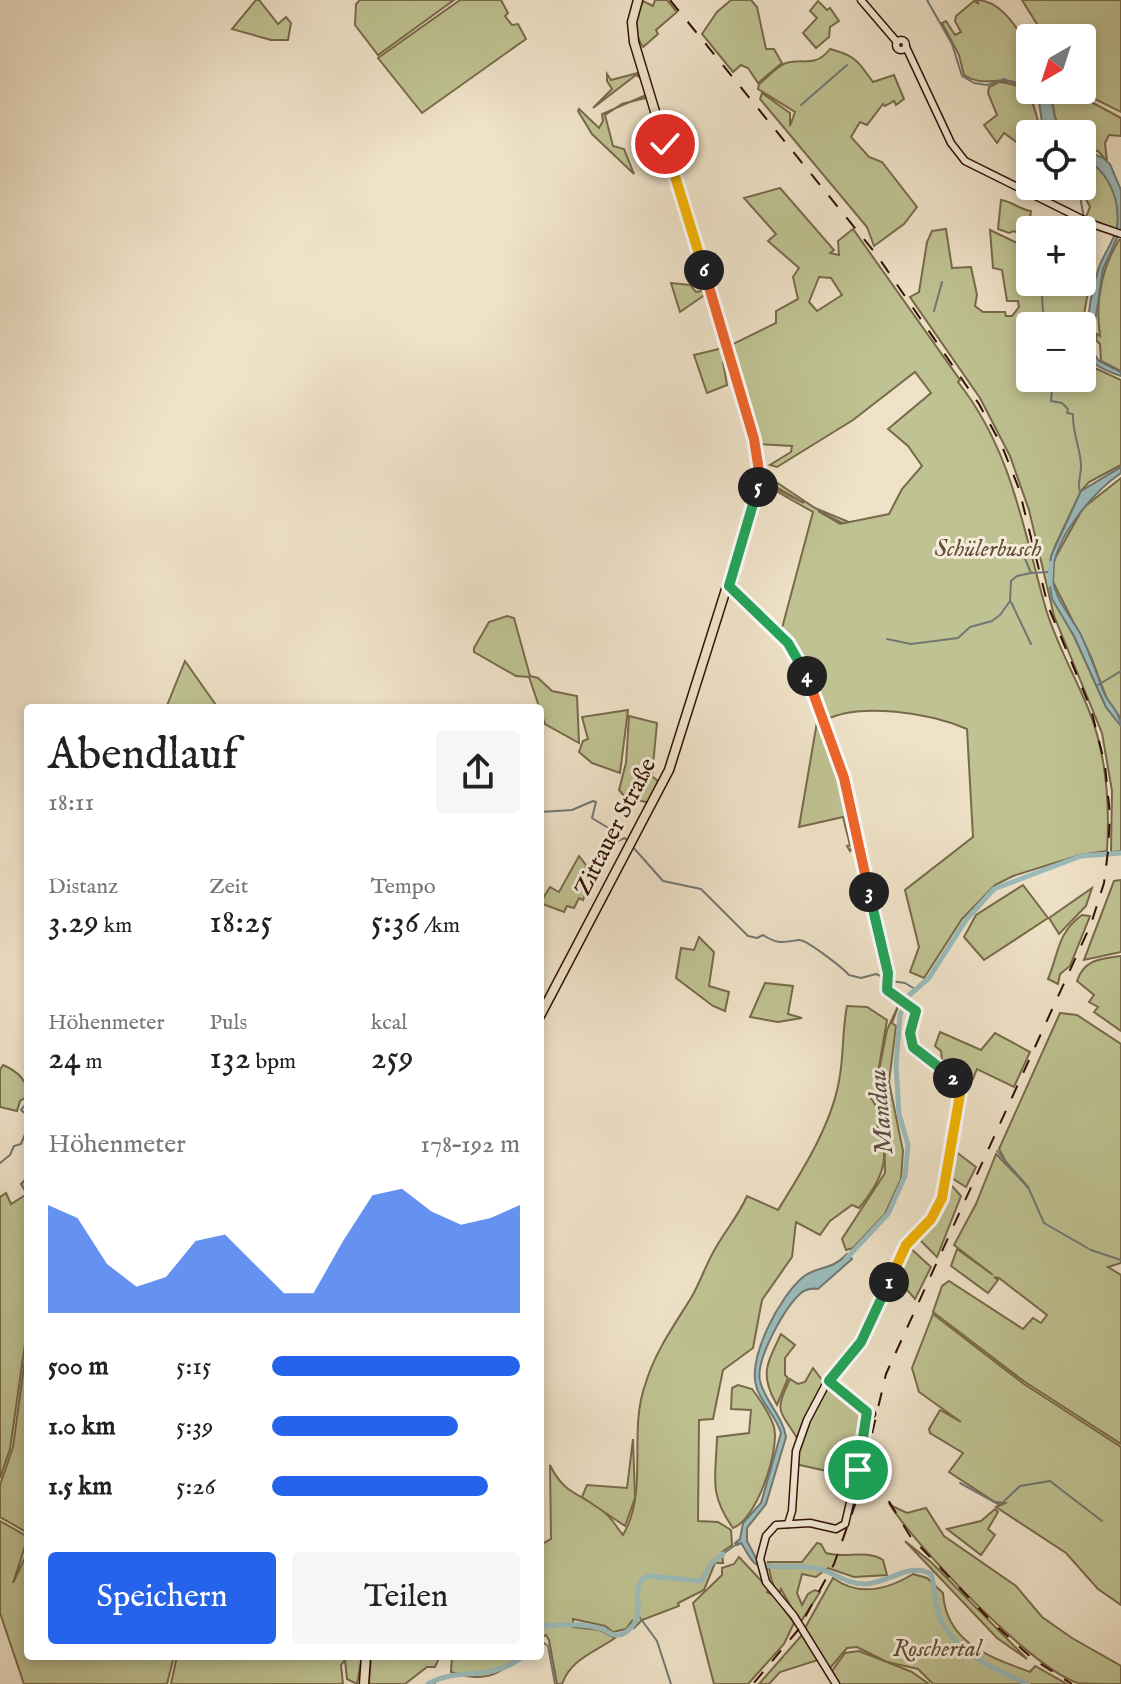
<!DOCTYPE html>
<html lang="de">
<meta charset="utf-8">
<style>
:root{--surface:#fff;--page:#f6f6f6;--text:#222;--muted:#767676;--accent:#2563eb}
body{margin:0;font-family:"IM FELL English",serif;background:var(--page);color:var(--text);height:100vh;display:flex;flex-direction:column;font-size:30px;white-space:nowrap}
*{box-sizing:border-box;margin:0}
p{font-size:26px;color:var(--muted)}
.icon{flex:none;width:44px;height:44px;fill:none;stroke:currentColor;stroke-width:2;stroke-linecap:round;stroke-linejoin:round}
.map{position:relative;flex:1;overflow:hidden}
.side{position:absolute;left:24px;top:704px;width:520px;height:956px;display:flex;flex-direction:column;background:var(--surface);border-radius:8px;box-shadow:0 4px 12px #0003}
.side>*{flex:none}
.needle{width:52px;rotate:219deg}
.buttons{position:absolute;left:1016px;top:24px;display:grid;gap:16px}
.buttons a{display:grid;place-items:center;width:80px;height:80px;border-radius:8px;background:var(--surface);box-shadow:0 4px 12px #0003;font-size:40px}
.pin{position:absolute;display:grid;place-items:center;width:68px;height:68px;color:#fff;margin:-34px;border:4px solid #fff;border-radius:50%;box-shadow:0 2px 8px #0007}
.km{position:absolute;width:40px;height:40px;margin:-20px;border-radius:50%;background:#222;color:#fff;font-size:22px;line-height:40px;text-align:center}
.round{display:grid;place-items:center;flex:none;width:84px;height:84px;border-radius:8px;background:var(--page)}
.overview{display:flex;align-items:center;justify-content:space-between;height:136px;padding:0 24px}
h1{font-size:44px;font-weight:600;line-height:60px}
.stats{display:grid;grid-template-columns:repeat(3,1fr);gap:12px;height:136px;padding:8px 24px}
.stats div{display:grid;align-content:center}
.stats b{font-size:34px;font-weight:600}
.stats small{font-size:22px;font-weight:400}
.stats p{font-size:22px}
.chart{height:224px;padding:16px 24px}
.chart p{display:flex;justify-content:space-between}
.chart svg{width:100%;height:144px;margin-top:8px;fill:var(--accent);opacity:.7}
.action{display:flex;gap:16px;margin-top:auto;padding:16px 24px}
.action a{flex:1;height:92px;border-radius:8px;background:var(--accent);color:#fff;font-size:32px;font-weight:600;line-height:92px;text-align:center}
.action a+a{background:var(--page);color:var(--text)}
ul{padding:0 24px;list-style:none;font-size:26px}
li{display:grid;grid-template-columns:128px 96px 1fr;align-items:center;height:60px}
li i{height:20px;border-radius:10px;background:var(--accent)}
.map>svg:first-child{display:block}
.green{fill:#bfc292;stroke:#78694a;stroke-width:2;fill-rule:evenodd}
.water{fill:#9bbcbc;stroke:#717772;stroke-width:2}
.lines{fill:none;stroke-linecap:round;stroke-linejoin:round}
.stream{stroke:#717772;stroke-width:2}
.river{stroke:#9bbcbc;stroke-width:5}
.secondary-casing{stroke:#321003;stroke-width:9}
.primary-casing{stroke:#321003;stroke-width:11}
.secondary{stroke:#f5ecdb;stroke-width:6}
.primary{stroke:#efe2c8;stroke-width:8}
.rail{stroke:#321003;stroke-width:2;stroke-dasharray:14 14;stroke-linecap:butt}
.split-1-casing{stroke:#fff;stroke-width:16}
.split-2-casing{stroke:#fff;stroke-width:16}
.split-3-casing{stroke:#fff;stroke-width:16}
.split-4-casing{stroke:#fff;stroke-width:16}
.split-5-casing{stroke:#fff;stroke-width:16}
.split-6-casing{stroke:#fff;stroke-width:16}
.split-7-casing{stroke:#fff;stroke-width:16}
.split-1{stroke:#22a559;stroke-width:10}
.split-2{stroke:#f5b400;stroke-width:10}
.split-3{stroke:#22a559;stroke-width:10}
.split-4{stroke:#f0652b;stroke-width:10}
.split-5{stroke:#22a559;stroke-width:10}
.split-6{stroke:#f0652b;stroke-width:10}
.split-7{stroke:#f5b400;stroke-width:10}
.labels{text-anchor:middle;dominant-baseline:central;stroke-width:6;stroke-linejoin:round;paint-order:stroke}
.park-label{font-size:24px;font-style:italic;fill:#634e35;stroke:#f5ecdb}
.street-label{font-size:24px;fill:#321003;stroke:#f5ecdb}
.water-label{font-size:26px;font-style:italic;fill:#574c44;stroke:#f5ecdb}
</style>
<div class="map">
<svg width="1121" height="1684" viewBox="0 0 1121 1684">
<rect width="100%" height="100%" fill="#efe2c8"/>
<filter id="stains"><feTurbulence type="fractalNoise" baseFrequency=".0025" numOctaves="4"/><feColorMatrix values="0 0 0 0 .2 0 0 0 0 .09 0 0 0 0 .02 0 0 0 .5 -.17"/></filter>
<radialGradient id="worn" r=".72"><stop offset=".6" stop-color="#630" stop-opacity="0"/><stop offset="1" stop-color="#630" stop-opacity=".3"/></radialGradient>
<!-- green -->
<g class="green">
<path d="M256,0h3l19,24 8,-7 5,6 -3,17h-17l-39,-11z"/>
<path d="M360,0h94l-76,55 -23,-30 1,-21z"/>
<path d="M460,0h41l7,13 -3,3 7,9 6,-1 8,15 -104,74 -44,-55z"/>
<path d="M655,0h12l10,12 -21,18 2,4 -15,13c-10,-14 -9,-32 0,-46l10,5z"/>
<path d="M731,0h20l6,7 9,42h8l8,14 -24,20 -10,-15 -7,-3 -8,7 -31,-38 15,-22z"/>
<path d="M976,0c26,0 48,34 53,57 3,10 1,22 1,32 -27,-18 -43,1 -66,-14l-5,-20 -17,-32 4,-2 9,14 6,-3 -6,-11 1,-5 18,-15 5,3z"/>
<path d="M1022,0h99v112l-44,-22h5v-7l8,-5 -8,-14v-26l-37,-1z"/>
<path d="M818,1l9,9 3,-2 9,13 -9,6 -1,10 -13,11 -13,-15 14,-15 -7,-7z"/>
<path d="M830,49c27,7 28,13 43,33l21,-7 10,24 -8,6 -2,-4 -9,5 -2,-2 -16,21 -7,-3 -9,15 18,20 13,5 35,45 -13,17 -30,22 -7,-19 -107,-128 2,-6 28,20v13l5,-14 -37,-23 1,-5c8,-6 18,-18 27,-21 18,-5 29,5 44,-14z"/>
<path d="M638,73l11,24 -27,7 -17,11 8,31 11,3 10,25 -42,-40 -14,-23 1,-2 20,19 4,-7 -1,-7 44,-19 -4,-16 -6,-4 -43,33 19,-19 -5,-8v-7l4,6z"/>
<path d="M999,82c37,3 33,24 43,52h-12v18l-26,-19 -7,10 -13,-18 13,-10 -9,-22 1,-6z"/>
<path d="M1048,90h21l52,28v18l-12,-1 -4,8 2,18 -9,-10 -16,-2v-15l-20,-1c-10,-14 -7,-28 -14,-43z"/>
<path d="M1082,158c29,12 39,42 35,72l-31,-13 4,-10 -5,-10z"/>
<path d="M780,188l54,62 -4,3 9,2 -1,-14 15,-12 107,151 -2,2c53,67 65,145 87,224 10,35 29,68 43,102 18,44 22,95 19,143l-27,4 -67,21 -18,9 -33,34 -38,59 -14,-6 9,-25 -14,-57 68,-53 -6,-108c-37,-16 -106,-27 -142,-9l-21,-57 -65,-69 -7,-12 29,-101 43,22 -38,-22 4,-3 45,30 34,14 -7,1 -24,-12 22,13 49,-10 13,-25 20,-23 -14,-20 -20,-17 43,-36 -16,-21 -62,48 -76,47 -7,-2 21,-13 1,-6 -34,-2 -27,-99 45,-22v-12l22,-12 -5,-22 6,-9 -31,-27 8,-7 -32,-36zM819,277l12,1 11,17 -25,16 -8,-9zM762,483l51,29 -32,120 -38,-35 -6,-14z"/>
<path d="M1001,200c13,2 17,9 30,11l-4,28 -13,-8 -5,2 -11,-4z"/>
<path d="M946,229l6,39 19,-1 6,28 -2,11 8,6h22l1,4h6l7,-9 -1,-6h-11l-5,-31 -9,-2 -3,-38 40,19v33h3l1,13 28,-5 1,-8h19v-10l6,3v9l-14,3 15,-1 -7,40h-52v52h52v-27l2,12 37,17v85l-32,17 -8,9 -26,55 -5,15v25l3,13 21,37 32,71 15,19v125l-10,1 1,-61 -10,-58 -48,-117 -25,-106 -19,-54 -30,-58 -70,-101 9,-5 8,-50 5,-11z"/>
<path d="M1119,240h2v131l-20,-10 -1,-17 -4,-4 1,-6 3,2c-5,-33 1,-67 19,-96z"/>
<path d="M671,283l19,2 6,7 10,-2v4l-26,18z"/>
<path d="M723,348l4,12 -4,2 4,23 -20,8 -13,-38z"/>
<path d="M1121,478v241l-14,-20 -16,-42 -38,-75 1,-22 29,-52z"/>
<path d="M507,616l7,2 16,58 8,2 14,13 25,5 2,47 -34,-19 -16,-47 -13,-1 -42,-24v-4l15,-26z"/>
<path d="M185,661l33,47h-52z"/>
<path d="M628,710l-8,63 -28,-10 -13,-11 4,-11 5,-2 -6,-22z"/>
<path d="M629,716l28,7 -5,53 8,7 -10,20 -25,-6 -6,-7 7,-27z"/>
<path d="M820,721l23,58 13,65 -6,7 -3,-5 3,-1 -7,-28 -44,10 18,-105z"/>
<path d="M579,856l7,9 -1,7 7,5 -9,23 -4,-2 -5,10 -7,-2 -3,6 -24,-9 10,-16 9,5z"/>
<path d="M1121,880v72l-37,8 30,-79z"/>
<path d="M1023,885l25,33 -64,42 -20,-23 12,-22z"/>
<path d="M1092,888l-6,18 -27,28 -10,-16z"/>
<path d="M1082,915l8,1 -20,50 -10,8 -2,10 -10,-5c11,-26 9,-46 34,-64z"/>
<path d="M699,937l15,15 -5,34 20,6 -4,19 -12,-5 -37,-28 5,-30 13,2z"/>
<path d="M1121,956v75l-27,-19 4,-5 -9,-5 5,-7 -17,-14c7,-22 24,-22 44,-25z"/>
<path d="M765,983l28,3 -5,28 14,4 -24,4 -28,-5z"/>
<path d="M899,1004l-7,19 4,3 -7,56 14,69 -2,28 -16,35 -32,34 -7,2 -4,-11 43,-66 -1,-52 -9,-31 12,-60z"/>
<path d="M847,1006l20,1 20,13 -13,76 -4,1 5,7 5,22h-3l5,8 -4,2c16,24 -3,53 -19,72l-7,-3 -22,16 -10,14 -24,-13 -4,35 -30,43 -9,48 -30,22 -10,49 -14,1 -1,101 20,1 13,8 1,15 -10,7 1,11h-8l-11,27 -26,13 1,3 -37,14 -8,8 -2,-7 -6,8 -13,3 -8,-6 -32,-7v8l27,3 15,8c-20,14 -44,21 -53,46h-5l-8,-44 -3,-5 -6,3v-93l11,-6 -1,-74c14,30 31,28 53,46 10,8 13,16 20,24 26,-45 5,-101 22,-150 10,-33 28,-58 46,-87 9,-15 15,-34 24,-49 10,-18 24,-34 32,-53l31,14c24,-39 53,-84 61,-129 5,-25 3,-50 8,-75z"/>
<path d="M1060,1013l17,2 44,29v219l-13,4 13,8v169l-96,-62 -92,-70 9,-26 7,-5 74,48 10,-11 8,5 6,-8 -48,-37 -5,-1 4,3 -10,13 -37,-27 6,-17 36,26 -39,-30 22,-41 20,-50 33,34 -23,-26 -7,-13z"/>
<path d="M940,1032l41,18 14,-17 35,19 -16,35 -37,-18 -4,10 -31,-19 -1,-9 -6,-5z"/>
<path d="M3,1065c14,6 25,15 25,31l-8,5 -3,10 -17,-4v-37z"/>
<path d="M951,1148l25,19 -10,20 -19,-12z"/>
<path d="M28,1177v146l-18,126 -10,29v-281l6,-4 5,11 16,-10 -6,-10z"/>
<path d="M950,1184l11,12 -24,61 -20,-20 20,-22z"/>
<path d="M908,1246l23,21 -16,32 -21,-24z"/>
<path d="M933,1314l91,70 97,63v158l-23,-16 -32,-36 -70,-46 9,-4 -10,-1 -46,-30 14,-19 -33,-20 -1,-4 11,-19 21,12 -42,-30 -7,-24z"/>
<path d="M781,1334l14,11 -10,13v17l3,3 -11,27c-18,-31 -10,-41 4,-71z"/>
<path d="M28,1337v196l-28,-16v-32l13,-38z"/>
<path d="M813,1368l12,16 -28,54c-18,-29 -23,-26 -7,-59l8,5 7,-2z"/>
<path d="M738,1385l14,4c7,9 19,27 22,38 6,24 -18,93 -41,101 -25,-35 -17,-51 -16,-91l32,-4 2,-23 -20,-1 1,-21z"/>
<path d="M828,1386l34,26 2,5 -10,60 -59,-13 11,-38z"/>
<path d="M633,1439l2,59 -10,28 -43,-29 5,-12 40,3z"/>
<path d="M890,1505l17,8 19,-5 18,28 72,50 26,31 30,21 49,28v18c-13,0 -31,0 -43,-1 -46,-14 -162,-137 -188,-178z"/>
<path d="M995,1509l3,3 -10,17 7,6 -14,20 -34,-26 34,-8z"/>
<path d="M0,1521l28,16 -15,46 15,-32v105h146l-7,28h-143l-24,-71z"/>
<path d="M905,1541l26,21 96,97 -30,-21z"/>
<path d="M817,1543l4,1 5,9c20,6 39,-4 57,7l4,15 -33,2 -26,-9 -12,9 -14,-3 -5,19 5,12 6,-11 7,-4 5,2 -20,31 -19,-34 -2,6c-8,-10 -9,-22 -11,-33h34z"/>
<path d="M739,1557l30,32 -2,3 6,3 21,28 -10,21 -36,40h-34l-21,-81 29,-28v-7l12,-4z"/>
<path d="M913,1574l14,4 16,15c3,50 47,64 87,79l5,-6 32,18h-134l-15,-15 -31,-7 -30,-15 -10,1 -16,19 -5,-2 -21,-37 28,-50c26,19 54,12 80,-4z"/>
<path d="M802,1635l16,25 -38,12 -11,12h-10z"/>
<path d="M859,1651l53,21 17,12h-89l-8,-13 13,-18z"/>
<path d="M177,1656l14,3 2,-3h169l-5,28 -10,-5 -2,-19 -4,5 2,19h-172z"/>
<path d="M371,1656h69l-5,11h-8l-22,17h-36z"/>
<path d="M452,1656h70c-26,20 -38,27 -71,16z"/>
</g>
<!-- water -->
<g class="water">
<path d="M1043,90h5c8,16 3,29 15,44h-15l-5,-5 -5,-34 5,-1z"/>
<path d="M1082,149l21,9 7,6 11,26v39l-18,40 -12,80 8,12 22,11v4c-9,-3 -20,-7 -27,-13 -8,-8 -8,-19 -7,-29 1,-22 5,-46 12,-67 5,-13 14,-25 18,-39 4,-28 -9,-59 -35,-70z"/>
<path d="M1121,467v6c-28,19 -72,70 -68,107 2,19 19,38 28,55 9,19 16,39 23,58 5,11 17,21 17,33l-15,-19 -32,-71 -22,-37 -2,-13 1,-30 30,-65z"/>
<path d="M847,1254l5,5 -34,30c-6,-1 -12,0 -17,4 -16,14 -46,67 -41,88 5,20 23,36 26,56l-20,67 -19,24v13l10,19 10,4 1,5c-17,-3 -18,-13 -27,-26l-4,2 -2,-2 5,-4 3,-16 18,-20 20,-70c-5,-17 -18,-28 -24,-44 -11,-30 23,-93 46,-112 15,-12 27,-5 44,-23z"/>
</g>
<g class="lines">
<!-- stream -->
<g class="stream">
<path d="M927,0l25,44 10,32 12,7 13,2 17,-6 17,7 18,14"/>
<path d="M801,105l46,-40"/>
<path d="M1078,186l6,32"/>
<path d="M934,311l8,-29"/>
<path d="M1044,326l-2,-30 6,-14"/>
<path d="M1053,378l-2,23 11,2 6,6 -1,4 6,1c-1,18 8,36 8,52 0,11 -4,16 -1,26"/>
<path d="M1011,544l10,5 10,24 18,-1"/>
<path d="M1011,602l20,42"/>
<path d="M887,639l24,5 47,-6 12,-11 22,-6 8,-6 10,-14 1,-20 6,-5 14,-3"/>
<path d="M1098,685l23,-14"/>
<path d="M540,812l32,-2 21,-9 3,1 -4,16 18,11 5,13 10,-4 3,3"/>
<path d="M632,846l31,35 38,8 47,47 9,2 6,-3c15,10 21,7 36,5 7,-1 45,29 50,35l12,3 15,-4 9,4"/>
<path d="M891,981l14,2 10,6"/>
<path d="M28,1101l-7,9 7,6"/>
<path d="M997,1151l32,38 15,34 47,27 30,10"/>
<path d="M0,1163l10,-8 4,-9 7,-2 7,-17"/>
<path d="M960,1483l40,22 20,-19 30,-5 52,40"/>
<path d="M723,1554l15,-11"/>
<path d="M638,1615l19,26 14,43"/>
<path d="M540,1640l8,6 7,38"/>
<path d="M434,1684l4,-5"/>
</g>
<!-- river -->
<g class="river">
<path d="M1050,584l1,-21"/>
<path d="M846,1259l42,-45 17,-38 3,-31 -9,-31 -3,-49 4,-50 7,-18 22,-19 37,-58 28,-31 87,-33 40,-3"/>
<path d="M763,1565c18,4 38,-1 56,4 17,4 29,16 47,15 25,-2 43,-22 65,-10 4,12 3,25 7,37 10,39 57,59 90,73"/>
<path d="M540,1636l3,-10c19,-1 37,-3 56,2 6,1 11,7 17,7 8,1 16,-7 20,-14 6,-13 -3,-28 6,-42l6,-3 53,5 10,-17 12,-10"/>
<path d="M428,1684c34,-19 59,0 96,-28"/>
</g>
<defs>
<g id="secondary">
<path d="M861,0l36,42"/>
<circle cx="901" cy="45" r="5"/>
<path d="M906,47l45,96 14,18 127,63 29,10"/>
<path d="M729,586l59,57 14,20 42,115 44,195 -1,17 29,21c-1,8 -6,16 -6,24 0,28 41,32 50,56l-19,111 -13,20 -22,23 -43,94 -37,45 -19,36 -11,31 -4,60 -4,13"/>
<path d="M829,1381l43,33"/>
<path d="M836,1684l-42,-68 -28,-34 -6,-23 6,-23 10,-11 34,-2 26,6 9,-5 13,-56 9,-56"/>
</g>
<g id="primary">
<path d="M540,1016l129,-246 88,-279 2,-20 -5,-32 -120,-397 -2,-20 6,-22"/>
<path d="M364,1684l2,-28"/>
</g>
</defs>
<!-- secondary casing -->
<use href="#secondary" class="secondary-casing"/>
<!-- primary casing -->
<use href="#primary" class="primary-casing"/>
<!-- secondary -->
<use href="#secondary" class="secondary"/>
<!-- primary -->
<use href="#primary" class="primary"/>
<!-- rail -->
<g class="rail">
<path d="M670,0l206,254 103,150 23,42 17,43 29,117 43,103 14,56 5,50 -2,36 -4,32 -13,41 -205,450 -30,128 -22,62 -36,66 -45,54"/>
<path d="M873,1448l9,42 28,46 84,88 39,35 39,25"/>
</g>
</g>
<g class="lines">
<defs>
<path id="split-1" d="M858,1470l9,-58 -38,-31 32,-39 28,-60"/>
<path id="split-2" d="M889,1282l17,-37 25,-26 11,-21 18,-104 -7,-16"/>
<path id="split-3" d="M869,892l19,81 -1,17 29,21 -6,22 3,14 40,31"/>
<path id="split-4" d="M807,676l37,102 25,114"/>
<path id="split-5" d="M758,487l-29,99 59,57 19,33"/>
<path id="split-6" d="M704,270l50,169 5,32 -1,16"/>
<path id="split-7" d="M665,144l39,126"/>
</defs>
<!-- split-1 casing -->
<use href="#split-1" class="split-1-casing"/>
<!-- split-2 casing -->
<use href="#split-2" class="split-2-casing"/>
<!-- split-3 casing -->
<use href="#split-3" class="split-3-casing"/>
<!-- split-4 casing -->
<use href="#split-4" class="split-4-casing"/>
<!-- split-5 casing -->
<use href="#split-5" class="split-5-casing"/>
<!-- split-6 casing -->
<use href="#split-6" class="split-6-casing"/>
<!-- split-7 casing -->
<use href="#split-7" class="split-7-casing"/>
<!-- split-1 -->
<use href="#split-1" class="split-1"/>
<!-- split-2 -->
<use href="#split-2" class="split-2"/>
<!-- split-3 -->
<use href="#split-3" class="split-3"/>
<!-- split-4 -->
<use href="#split-4" class="split-4"/>
<!-- split-5 -->
<use href="#split-5" class="split-5"/>
<!-- split-6 -->
<use href="#split-6" class="split-6"/>
<!-- split-7 -->
<use href="#split-7" class="split-7"/>
</g>
<g class="labels">
<!-- park labels -->
<g class="park-label">
<text x="988" y="549">Schülerbusch</text>
<text x="937" y="1649">Roschertal</text>
</g>
<!-- street labels -->
<g class="street-label">
<text transform="translate(616 827) rotate(-63)">Zittauer Straße</text>
</g>
<!-- water labels -->
<g class="water-label">
<text transform="translate(881 1112) rotate(-95)">Mandau</text>
</g>
</g>
<rect width="100%" height="100%" filter="url(#stains)"/>
<rect width="100%" height="100%" fill="url(#worn)"/>
</svg>
<div class="buttons">
<a><svg class="needle" viewBox="-14 -14 28 28"><path d="M0-13l5 13h-10z" fill="#e53935"/><path d="M0 13l5-13h-10z" fill="#767676"/></svg></a>
<a><svg class="icon" aria-label="locate" viewBox="0 0 24 24"><circle cx="12" cy="12" r="6"/><path d="M12 2v4M12 18v4M2 12h4M18 12h4"/></svg></a>
<a>+</a>
<a>−</a>
</div>
<div class="pin" style="left:858px;top:1470px;background:#1e9e55"><svg class="icon" aria-label="arrive" viewBox="0 0 24 24"><path d="M6 21V4h12l-3 4 3 4H6"/></svg></div>
<div class="pin" style="left:665px;top:144px;background:#d93025"><svg class="icon" aria-label="check" viewBox="0 0 24 24"><path d="M5 12l5 5 9-10"/></svg></div>
<b class="km" style="left:889px;top:1282px">1</b>
<b class="km" style="left:953px;top:1078px">2</b>
<b class="km" style="left:869px;top:892px">3</b>
<b class="km" style="left:807px;top:676px">4</b>
<b class="km" style="left:758px;top:487px">5</b>
<b class="km" style="left:704px;top:270px">6</b>
<section class="side">
<div class="overview"><div><h1>Abendlauf</h1><p>18:11</p></div><a class="round"><svg class="icon" aria-label="share" viewBox="0 0 24 24"><path d="M12 15V3M7 8l5-5 5 5M5 13v7h14v-7"/></svg></a></div>
<div class="stats">
<div><p>Distanz</p><b>3.29<small> km</small></b></div>
<div><p>Zeit</p><b>18:25</b></div>
<div><p>Tempo</p><b>5:36<small> /km</small></b></div>
</div>
<div class="stats">
<div><p>Höhenmeter</p><b>24<small> m</small></b></div>
<div><p>Puls</p><b>132<small> bpm</small></b></div>
<div><p>kcal</p><b>259</b></div>
</div>
<div class="chart"><p><span>Höhenmeter</span>178–192 m</p>
<svg viewBox="0 0 160 44" preserveAspectRatio="none"><path d="M0 44V11L10 15L20 29L30 36L40 33L50 22L60 20L70 29L80 38L90 38L100 22L110 8L120 6L130 13L140 17L150 15L160 11V44z"/></svg>
</div>
<ul>
<li><b>500 m</b>5:15<i style="width:100%"></i></li>
<li><b>1.0 km</b>5:39<i style="width:75%"></i></li>
<li><b>1.5 km</b>5:26<i style="width:87%"></i></li>
</ul>
<div class="action"><a>Speichern</a><a>Teilen</a></div>
</section>
</div>
